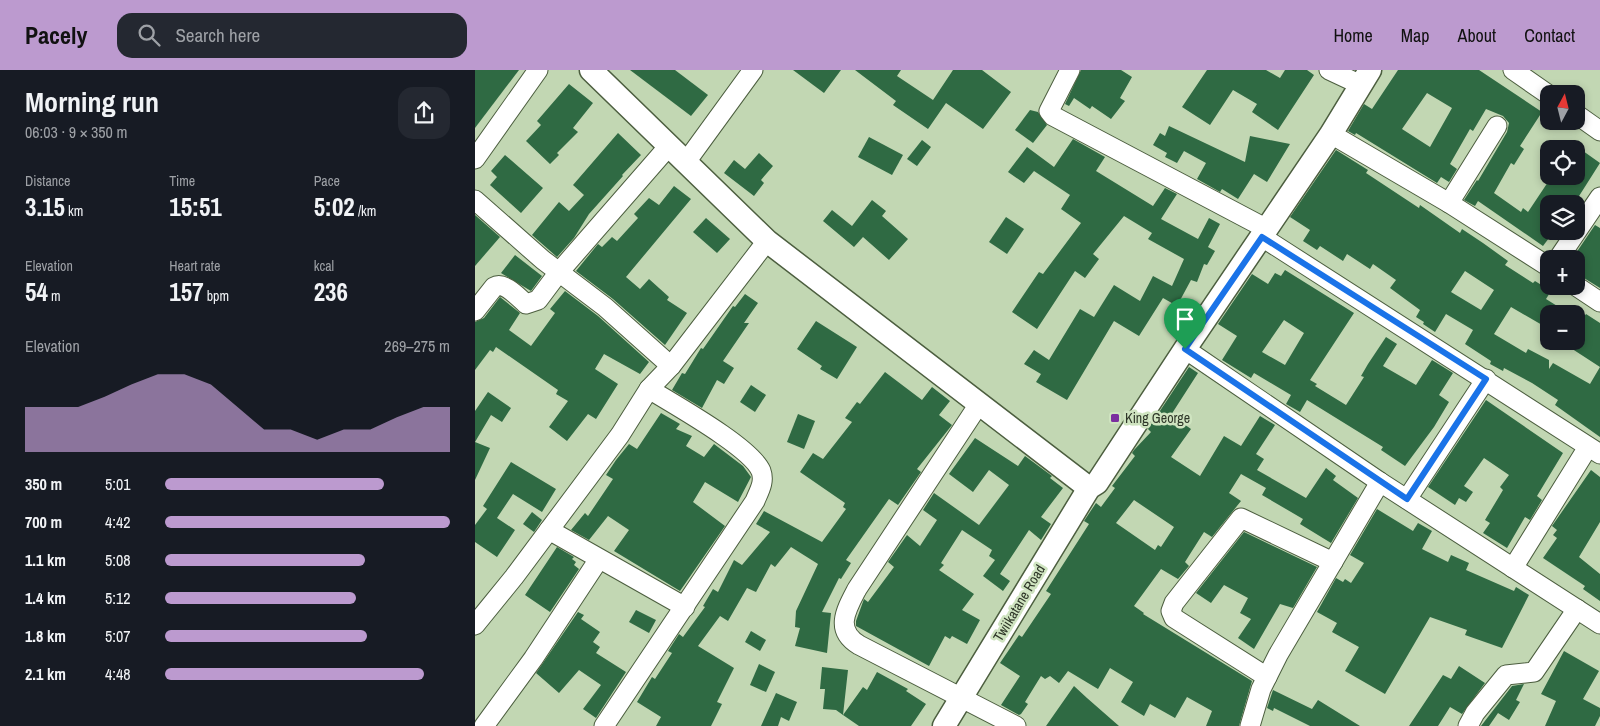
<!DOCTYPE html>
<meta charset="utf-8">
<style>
:root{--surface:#171b24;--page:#242831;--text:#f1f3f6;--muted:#9ea1a6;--accent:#bc9acf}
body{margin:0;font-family:"Archivo Narrow",sans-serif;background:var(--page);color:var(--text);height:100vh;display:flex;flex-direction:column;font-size:19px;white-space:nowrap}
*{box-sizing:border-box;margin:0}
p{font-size:16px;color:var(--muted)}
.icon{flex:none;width:28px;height:28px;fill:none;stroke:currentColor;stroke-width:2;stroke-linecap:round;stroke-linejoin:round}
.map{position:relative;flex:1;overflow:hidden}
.side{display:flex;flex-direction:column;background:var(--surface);width:475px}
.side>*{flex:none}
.needle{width:32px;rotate:7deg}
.buttons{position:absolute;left:1065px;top:15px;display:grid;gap:10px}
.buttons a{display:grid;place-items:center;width:45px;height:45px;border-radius:10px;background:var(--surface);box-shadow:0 2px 8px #0003;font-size:25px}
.pin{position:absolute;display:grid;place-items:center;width:42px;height:42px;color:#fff;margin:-51px -21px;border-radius:50% 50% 50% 0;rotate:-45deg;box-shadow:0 0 5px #0007}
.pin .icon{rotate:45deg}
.round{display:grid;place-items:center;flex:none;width:52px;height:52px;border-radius:15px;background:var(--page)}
.head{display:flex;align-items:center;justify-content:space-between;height:85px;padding:0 25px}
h1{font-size:28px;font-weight:700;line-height:38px}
.figures{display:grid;grid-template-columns:repeat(3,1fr);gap:8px;height:85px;padding:5px 25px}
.figures div{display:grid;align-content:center}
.figures b{font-size:25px;font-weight:700}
.figures small{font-size:14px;font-weight:400}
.figures p{font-size:14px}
.chart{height:140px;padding:10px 25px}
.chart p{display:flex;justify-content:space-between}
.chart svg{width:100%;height:90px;margin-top:5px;fill:var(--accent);opacity:.7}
ul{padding:0 25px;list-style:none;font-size:16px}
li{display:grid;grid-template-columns:80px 60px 1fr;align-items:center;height:38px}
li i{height:12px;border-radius:6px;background:var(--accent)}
header{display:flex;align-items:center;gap:30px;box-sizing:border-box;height:70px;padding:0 25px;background:var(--accent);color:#111}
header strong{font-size:24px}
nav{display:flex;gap:28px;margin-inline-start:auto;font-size:18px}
.search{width:350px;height:45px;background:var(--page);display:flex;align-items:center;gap:12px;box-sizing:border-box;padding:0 18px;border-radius:15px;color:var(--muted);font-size:19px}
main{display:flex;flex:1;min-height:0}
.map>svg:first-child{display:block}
.building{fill:#2f6a43;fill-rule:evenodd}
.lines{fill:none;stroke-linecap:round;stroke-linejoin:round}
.minor-casing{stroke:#4c5e3f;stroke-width:21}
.tertiary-casing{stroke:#4c5e3f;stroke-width:25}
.minor{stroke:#fff;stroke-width:19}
.tertiary{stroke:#fff;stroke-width:22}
.route-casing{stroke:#fff;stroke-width:10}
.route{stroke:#1a73e8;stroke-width:6}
.poi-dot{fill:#7b2e9f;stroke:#cfe4c0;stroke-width:2}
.labels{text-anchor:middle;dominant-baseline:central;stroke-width:5;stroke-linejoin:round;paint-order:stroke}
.poi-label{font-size:14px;fill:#2e3628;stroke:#cfe4c0;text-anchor:start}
.street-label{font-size:14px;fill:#2e3628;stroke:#cfe4c0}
</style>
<header>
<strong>Pacely</strong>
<div class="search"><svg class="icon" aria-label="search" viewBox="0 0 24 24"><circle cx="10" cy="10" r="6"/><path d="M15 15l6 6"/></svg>Search here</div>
<nav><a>Home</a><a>Map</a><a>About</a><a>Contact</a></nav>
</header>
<main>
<section class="side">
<div class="head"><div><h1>Morning run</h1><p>06:03 · 9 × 350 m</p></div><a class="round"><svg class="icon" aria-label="share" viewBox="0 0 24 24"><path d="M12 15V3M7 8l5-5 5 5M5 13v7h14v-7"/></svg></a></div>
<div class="figures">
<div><p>Distance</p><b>3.15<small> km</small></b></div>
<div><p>Time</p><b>15:51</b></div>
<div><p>Pace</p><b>5:02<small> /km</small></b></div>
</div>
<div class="figures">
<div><p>Elevation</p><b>54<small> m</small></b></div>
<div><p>Heart rate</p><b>157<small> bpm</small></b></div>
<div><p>kcal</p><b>236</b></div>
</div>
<div class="chart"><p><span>Elevation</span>269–275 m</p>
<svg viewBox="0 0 160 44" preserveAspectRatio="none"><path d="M0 44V22L10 22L20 22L30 17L40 11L50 6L60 6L70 11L80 22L90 33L100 33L110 38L120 33L130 33L140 27L150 22L160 22V44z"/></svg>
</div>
<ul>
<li><b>350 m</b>5:01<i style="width:77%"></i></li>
<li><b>700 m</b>4:42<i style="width:100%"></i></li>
<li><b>1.1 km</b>5:08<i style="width:70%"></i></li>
<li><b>1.4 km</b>5:12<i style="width:67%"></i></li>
<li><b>1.8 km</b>5:07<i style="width:71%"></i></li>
<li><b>2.1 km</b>4:48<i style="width:91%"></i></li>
</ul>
</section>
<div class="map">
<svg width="1125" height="656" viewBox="0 0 1125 656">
<rect width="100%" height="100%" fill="#c2d7b3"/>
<!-- building -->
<g class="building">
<path d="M0,0h44l-44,58z"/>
<path d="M155,0h45l33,25 -17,21z"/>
<path d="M318,0h48l-17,23z"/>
<path d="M380,0h46l-4,6 36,24 20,-30h29l29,22 -28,37 -37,-26 -18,26 -35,-24 3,-4z"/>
<path d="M606,0h40l11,7 -12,21 5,3 -14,18 -19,-13 -2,3 -16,-11 -5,8 -4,-2z"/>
<path d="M732,0h59l14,8 5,-8h22l7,5 -36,55 -26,-18 5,-8 -24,-14 -23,35 -28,-18z"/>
<path d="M923,0h81l63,42 -22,34 4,3 -10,16 -3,-2 -17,30 27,19 2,-4 5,4 24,-36h24v-30l24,17 -26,41h-25v34l-6,8 -65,-45 -3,5 -11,-6 13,-20 1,1 29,-49 2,-9 -6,-7 -17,-7 -13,22 -3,-2 -20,35 7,5 -8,13 -8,-5 -4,6 -81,-50 -1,2 -7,-4 16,-27 8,5zM952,23l25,15 -22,39 -28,-18z"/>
<path d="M94,14l24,19 -20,25 5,4 -21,21 2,2 -9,9 -24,-23 15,-16 -4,-4z"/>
<path d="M555,40l8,2 9,13 -14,18 -18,-13z"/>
<path d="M694,56l76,36 5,-26 40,8 -23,38 -13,-8 -16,25 -16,-10 -2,3 -23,-13 9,-16 -22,-12 -7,12 -12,-6 2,-4 -14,-8 7,-12 5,3z"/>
<path d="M143,63l23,22 -19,20 1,1 -34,38 -15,24 -17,19 -25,-22 27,-33 10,9 15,-16 -11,-10z"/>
<path d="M394,67l34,18 -11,20 -34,-18z"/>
<path d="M598,69l32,18 -9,14 57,35 12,-18 12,6 -16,25 37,20 11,-21 11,6 -12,23 7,4 -8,14 -3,-1 -7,18 -6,-2 -14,26 -14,-8 -24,38 -25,-15 -47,79 -31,-18 5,-8 -17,-10 10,-14 15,10 31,-51 14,8 20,-32 26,16 13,-25 19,10 12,-27 -36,-20 4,-6 -28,-17 -31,38 6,5 -14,19 -10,-7 -38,58 -25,-17 27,-40 4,2 38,-51 -20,-14 9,-14 -36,-24 -10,12 -16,-11 19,-25 27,20z"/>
<path d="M447,70l9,7 -14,19 -10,-7z"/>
<path d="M861,80l32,20 -2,3 53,35 1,-3 40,28 2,-4 21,14 25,18 -3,4 28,18 2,-2 16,10 -5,8 24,15h-21v15l-38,-22 -17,27 32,19 2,-4 21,11v9l4,-6 37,21 10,-17v70l-45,-32 3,-5 -26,-17 -28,-15 -1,3 -13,-7 1,-3 -26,-17 8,-14 -27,-16 -11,18 -12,-8 1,-2 -8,-5 4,-7 -30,-22 6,-8 -23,-16 -3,5 -23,-15 -4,7 -23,-15 -3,4 -14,-9 7,-11 -20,-13zM990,201l29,19 -13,20 -30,-18z"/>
<path d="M284,83l14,13 -12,14 3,3 -10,13 -30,-23 10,-13 11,9z"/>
<path d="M30,85l38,33 -22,25 -31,-28 7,-8 -6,-6z"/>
<path d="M199,116l17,13 -65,78 14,12 9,-10 20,18 -2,3 20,13 -22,32 -52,-46 -37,-28 22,-27 4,3 10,-10 5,4 21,-23 -4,-4 15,-16 10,7z"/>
<path d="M397,130l14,11 -4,5 26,23 -19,21 -26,-23 -9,10 -31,-26 9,-11 20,16z"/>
<path d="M0,145l25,22 -25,29z"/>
<path d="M531,147l18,12 -17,25 -18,-12z"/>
<path d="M231,148l24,21 -13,14 -24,-21z"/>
<path d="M1120,155l5,3v60l-24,-15v-14h-4z"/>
<path d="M40,185l27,21 -11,15 -30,-18z"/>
<path d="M810,200l69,43 -44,67 7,4 -2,2 31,19 18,-28 -3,-1 7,-12 18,-27 11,7 -14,22 33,19 16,-25 21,13 -14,22 10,7 -15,25 -29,39 -24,-16 2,-3 -76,-47 -7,12 -14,-8 5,-9 -37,-22 -3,5 -29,-18 15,-24 -19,-12 34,-50 16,10 7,-11 6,3zM809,250l20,13 -19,32 -23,-13z"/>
<path d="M90,221l33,25 51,46 -9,12 -36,-20 -9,15 23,15 -22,35 -8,-5 -21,27 -18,-14 19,-26 -12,-7 2,-4 -62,-43 -3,5 -3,-2 -15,20v-48l9,-4 16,-21 20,16 -11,17 22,16 24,-33 -5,-4z"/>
<path d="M270,224l13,9 -14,20h5l-26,38 11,7 -10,16 -7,-4 -15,28 -30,-18 10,-17 3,1 16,-26 2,1 30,-43 2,1z"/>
<path d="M1111,244l14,9v44l-40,-26h16v-23l5,3z"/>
<path d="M341,251l41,26 -20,32 -17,-10 2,-3 -25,-17z"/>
<path d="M714,297l9,6 -27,42 20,14 -20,28 29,19 24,-40 17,10 19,-30 15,9 -19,29 8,5 -7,11 49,28 20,-30 10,8 -3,4 25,18 -27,45 -31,-19 3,-5 -41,-24 4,-7 -25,-14 -12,19 12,8 -29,36 -8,-5 -19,30 4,4 -11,13 -17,-10 -27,37 10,7 -1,1 109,67 -13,45h-33l6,-15 -25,-14 -12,21 -25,-14 -6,12 -23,-14 12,-20 -23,-14 -12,21 -30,-18 -9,12 -9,-7 -5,3 -4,-3 -16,26 3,2 -7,10 -2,1 -18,-10 19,-29 -20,-13 19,-28 3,2 29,-43 -5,-3 43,-67 -5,-3 12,-18 5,4 14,-19 -3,-2 23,-30 -3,-3 2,-3 17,-18 -3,-3zM659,430l40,27 -13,20 -3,-2 -3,5 -39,-27z"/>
<path d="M410,302l37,28 10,-13 18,14 -11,14 13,10 -35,44 4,3 -23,33 -9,-6 -43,61 5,3 -10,16 -2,-1 -17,34 9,1 -4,40 -32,-7 5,-18 -5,-1 1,-16 22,-47 -27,-17 -16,20 -4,-3 -15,28 -9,-4 -19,33 -8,-5 -22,30 36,22 -17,34 5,2 -11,22h-55l5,-9 -24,-15 15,-25 3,2 17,-26 -4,-2 11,-17 4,3 22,-30 -2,-1 10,-17 5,3 16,-32 8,5 28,-33 -14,-8 8,-13 58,31 24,-33 -3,-2 2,-4 -45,-31 13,-19 10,6 29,-37 -7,-4 12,-16 3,2z"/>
<path d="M276,315l15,10 -11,17 -15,-10z"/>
<path d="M13,322l23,16 -9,14 -11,-7 -16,27 15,6 -15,32v-69z"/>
<path d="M1011,330l77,53 -26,43 5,4 -12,20 -5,-3 -18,31 -24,-15 7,-10 -5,-3 18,-30 -3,-3 9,-12 -25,-17 -20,28 9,6 -7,10 -7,-4 -4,7 -27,-18z"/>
<path d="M186,343l19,11 -4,5 16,7 -6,10 18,11 10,-13 29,22 8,11 -13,25 -33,-20 -12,20 32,24 -45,65 -66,-40 15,-21 -21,-14 -19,24 -18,-10 14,-17 3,3 25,-37 -7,-4 10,-15 13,-16 8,5z"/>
<path d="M323,344l17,7 -11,28 -17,-7z"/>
<path d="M500,368l43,28 7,-10 27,20 -2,2 13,10 -22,29 10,7 -10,16 -12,-10 -29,44 10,7 -7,10 -20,-15 12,-16 -6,-4 3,-6 -30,-20 -21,33 3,2 -5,5 35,24 -12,16 18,10 -13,24 -15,-8 -2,3 -5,-3 -16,30 -73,-40v-5l8,-22 4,3 26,-35 -6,-5 19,-27 13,11 17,-26 -14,-10 11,-17 45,32 30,-40 -20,-15 -16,22 -24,-18z"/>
<path d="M36,392l45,27 -14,23 -29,-18 -16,24 18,12 -18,27 -22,-15v-17l12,-16 -4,-3z"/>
<path d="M1116,400l9,7v45l-21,35 21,17v27l-17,-12 2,-3 -42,-28 14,-20 -4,-3 4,-5 -5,-4z"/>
<path d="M902,439l36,22 5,-8 14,8 -10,18 26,13 3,-7 18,8 -3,7 48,21 2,-4 13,8 -27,53 -37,-13 2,-5 -37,-13 -45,77 -40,-23 14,-24 -27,-15 5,-9 -20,-11 19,-34 7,4 2,-3 6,4 13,-20 -14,-8z"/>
<path d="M57,442l10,8 -8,12 -11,-8z"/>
<path d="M769,462l73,35 -24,41 -13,-4 -26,45 -16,-11 13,-19 -11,-6 8,-15 -24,-13 -13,18 -15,-10z"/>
<path d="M82,477l17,10 -2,2 4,3 -2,3 5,4 -29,43 -25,-17z"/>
<path d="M161,540l20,10 -7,13 -20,-11z"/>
<path d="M103,542l6,3 -3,4 19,13 -7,10 7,5 -4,6 30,19 -30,46 -13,-9 18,-24 -22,-15 -20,23 -23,-20z"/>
<path d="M276,561l15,9 -6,11 -15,-9z"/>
<path d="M1089,581l35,20 -16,28 17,9v8l-5,10h-50l11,-25 -15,-7z"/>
<path d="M284,594l16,8 -9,20 -16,-7z"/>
<path d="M984,596l26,17 -23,31 -12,-7 -12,19h-29l34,-51 8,4z"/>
<path d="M347,597l26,3 -5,45 -7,-5 -13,-1 2,-20h-5z"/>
<path d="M402,602l31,17 -2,2 20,13 -15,22h-52l-16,-11 20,-28 4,3z"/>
<path d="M1049,614l-8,16 4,2 -11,18 -11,-7 -9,13h-8l31,-40z"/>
<path d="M599,616l13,12 32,28h-73z"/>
<path d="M798,620l39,19 6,-9 42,26h-50l-36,-18 -1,3 -6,-3z"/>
<path d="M301,623l21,9 -8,19 -8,-4 -3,9h-17z"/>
</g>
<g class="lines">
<defs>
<g id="minor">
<path d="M595,0l-21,41 4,5 214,113"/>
<path d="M854,0l32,15"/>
<path d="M1038,0l36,25"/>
<path d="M1101,44l24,17"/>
<path d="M856,64l118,69 100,64"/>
<path d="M0,89l63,-89"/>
<path d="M211,92l67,-92"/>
<path d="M0,130l68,60 62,47 66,59"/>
<path d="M974,133l48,-77"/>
<path d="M787,167l338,217"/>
<path d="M1083,189l42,-62"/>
<path d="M1101,216l24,16"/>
<path d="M0,241l19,-24c10,-6 24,10 32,17l12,-4 21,-28 109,-125"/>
<path d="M710,279l195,133 220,142"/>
<path d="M504,334l-122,185c-11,21 -23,41 2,56l157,81"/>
<path d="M932,429l79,-120"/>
<path d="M74,460l136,77"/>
<path d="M1038,498l75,-121"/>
<path d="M0,555l39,-48 106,-142 29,-46 22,-23 96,-125"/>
<path d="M792,607l-93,-59 -3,-7 3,-8 67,-85 92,44"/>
<path d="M9,656l49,-67 66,-100"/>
<path d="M129,656l151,-225c4,-10 10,-19 6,-30 -10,-24 -88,-67 -112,-82"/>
<path d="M775,656l11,-37 17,-34 102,-173"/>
<path d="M993,656l7,-13 31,-38 28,-3 43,-63"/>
</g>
<g id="tertiary">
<path d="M116,0l176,171 322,247"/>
<path d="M469,656l145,-238 8,-5 88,-134 146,-215 39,-64"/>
</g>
</defs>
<!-- minor casing -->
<use href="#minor" class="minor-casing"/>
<!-- tertiary casing -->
<use href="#tertiary" class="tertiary-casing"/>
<!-- minor -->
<use href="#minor" class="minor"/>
<!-- tertiary -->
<use href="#tertiary" class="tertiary"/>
</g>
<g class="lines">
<defs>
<path id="route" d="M787,167l224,142 -79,120 -222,-150z"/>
</defs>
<!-- route casing -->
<use href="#route" class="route-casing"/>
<!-- route -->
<use href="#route" class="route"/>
</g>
<!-- markers -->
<rect class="poi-dot" x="635" y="343" width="10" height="10" rx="2.5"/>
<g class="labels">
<!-- poi labels -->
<g class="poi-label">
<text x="650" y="348">King George</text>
</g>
<!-- street labels -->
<g class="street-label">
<text transform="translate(544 533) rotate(-59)">Twiikatane Road</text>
</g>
</g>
</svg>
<div class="buttons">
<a><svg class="needle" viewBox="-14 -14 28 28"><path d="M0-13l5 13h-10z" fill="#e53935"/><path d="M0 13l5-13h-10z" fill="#9ea1a6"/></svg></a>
<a><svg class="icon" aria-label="locate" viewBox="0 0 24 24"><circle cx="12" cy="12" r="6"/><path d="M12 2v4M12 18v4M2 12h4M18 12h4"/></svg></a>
<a><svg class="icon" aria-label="layers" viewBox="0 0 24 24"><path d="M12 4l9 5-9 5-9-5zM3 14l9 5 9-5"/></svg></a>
<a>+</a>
<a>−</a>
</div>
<div class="pin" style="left:710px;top:279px;background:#1e9e55"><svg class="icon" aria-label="arrive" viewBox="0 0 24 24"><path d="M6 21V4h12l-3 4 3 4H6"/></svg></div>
</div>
</main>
